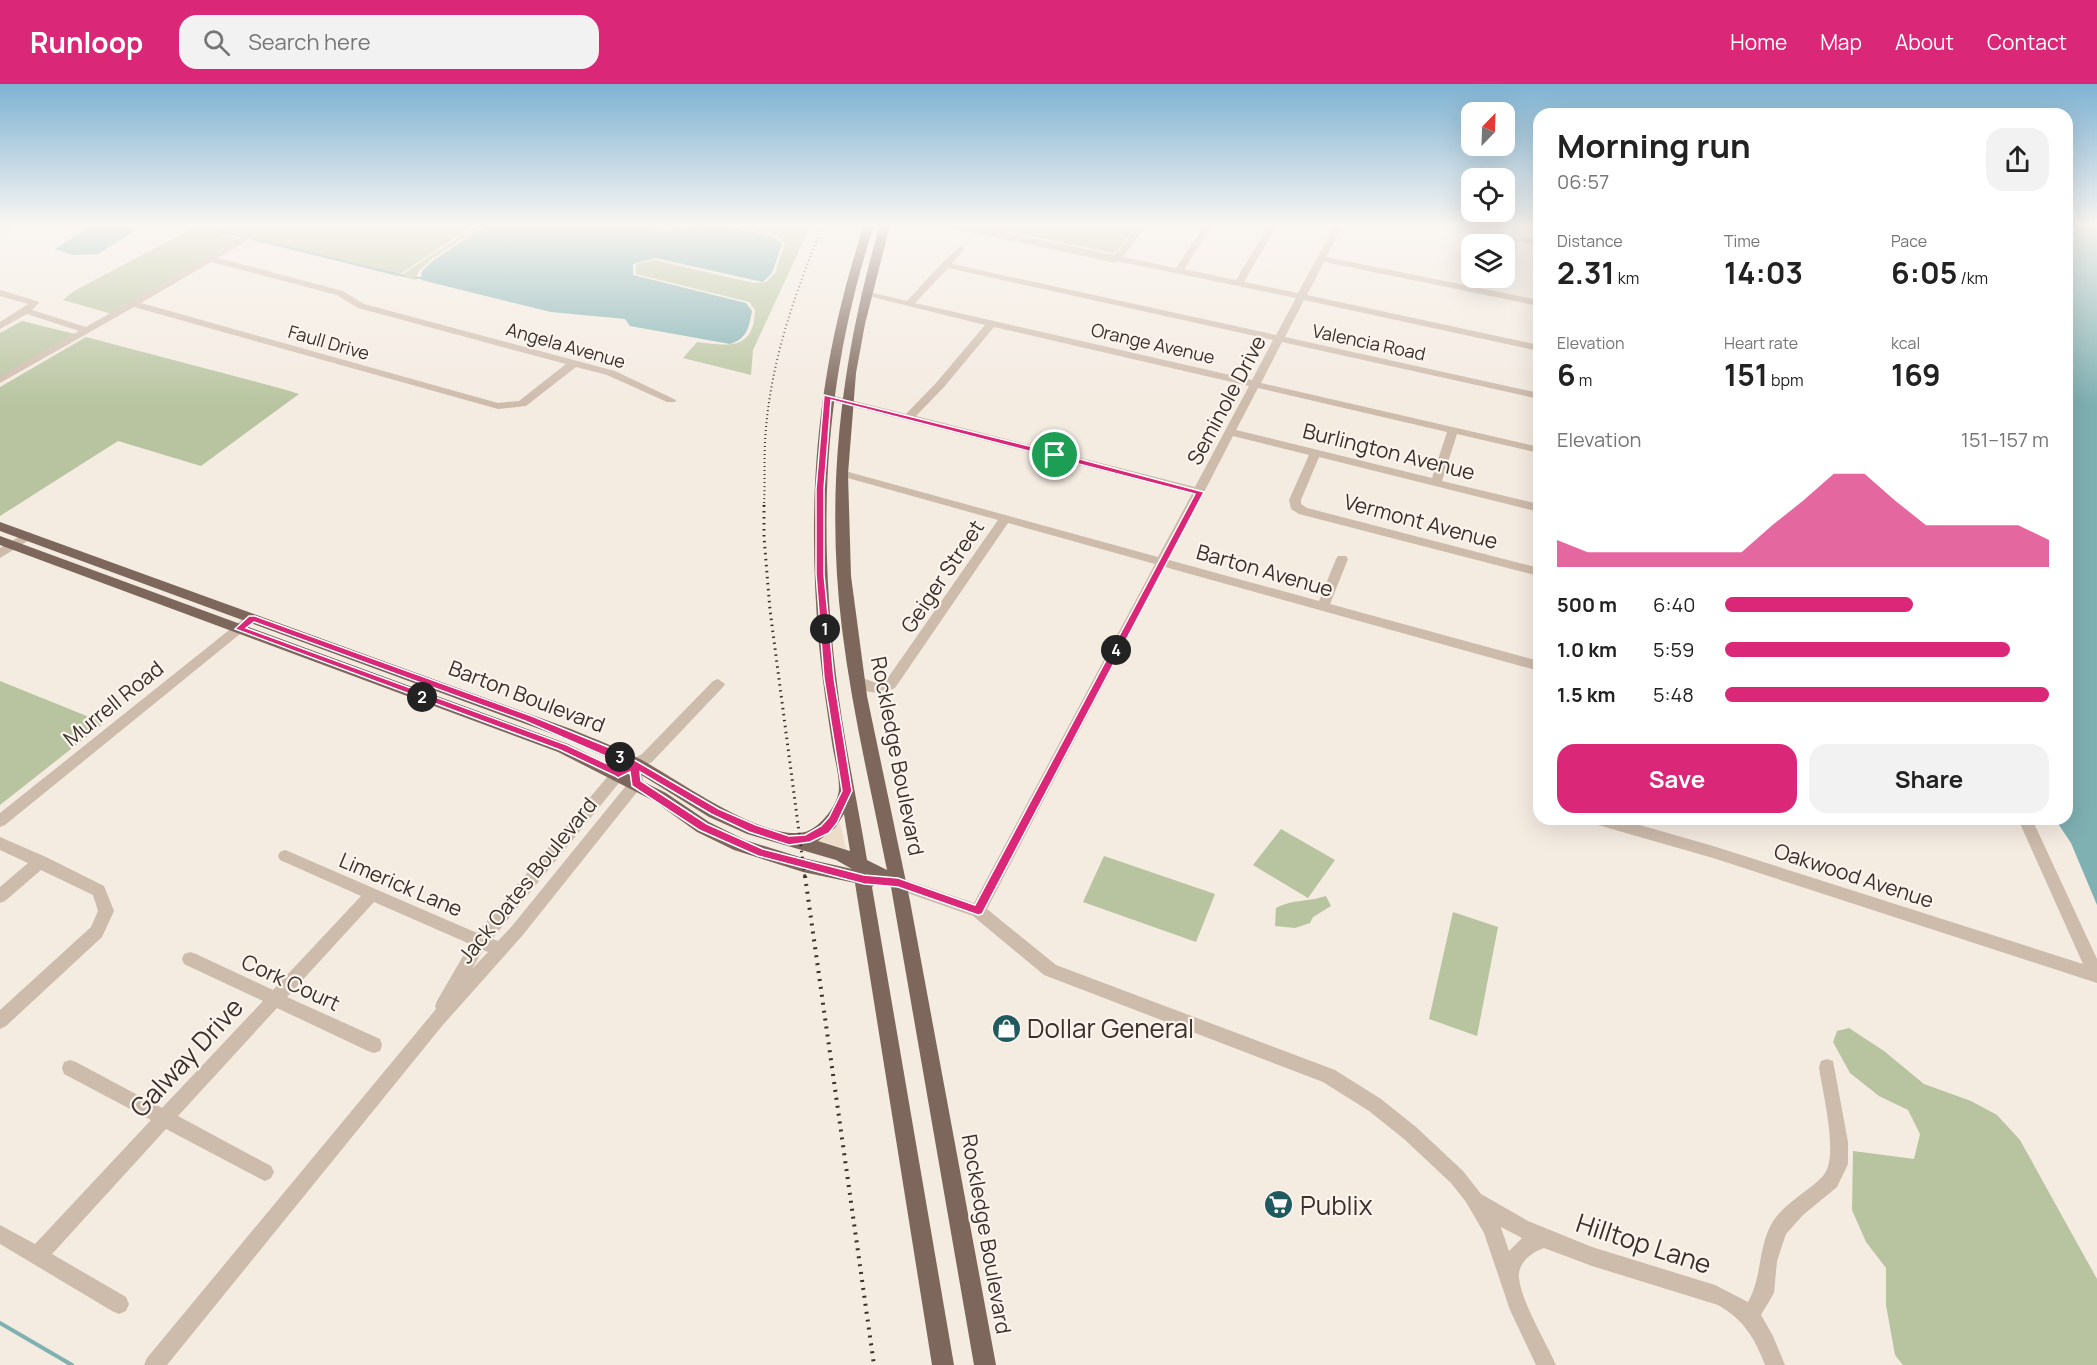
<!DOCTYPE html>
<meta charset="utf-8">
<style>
:root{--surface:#fff;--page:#f2f2f2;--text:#222;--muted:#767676;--accent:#db2777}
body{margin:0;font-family:Manrope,sans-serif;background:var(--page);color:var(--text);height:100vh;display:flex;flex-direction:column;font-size:22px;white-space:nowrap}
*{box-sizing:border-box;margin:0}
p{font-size:20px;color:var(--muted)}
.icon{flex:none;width:33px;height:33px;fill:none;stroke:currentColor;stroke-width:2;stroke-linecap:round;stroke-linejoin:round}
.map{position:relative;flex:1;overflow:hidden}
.drawer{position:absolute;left:1533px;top:24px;width:540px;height:717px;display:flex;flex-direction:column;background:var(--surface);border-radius:18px;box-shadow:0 6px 24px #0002}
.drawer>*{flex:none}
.needle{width:39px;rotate:23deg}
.fabs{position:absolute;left:1461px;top:18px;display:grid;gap:12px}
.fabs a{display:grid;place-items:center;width:54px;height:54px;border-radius:12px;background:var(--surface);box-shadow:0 6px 24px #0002;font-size:30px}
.pin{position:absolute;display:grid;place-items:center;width:51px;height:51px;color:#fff;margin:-26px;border:3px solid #fff;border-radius:50%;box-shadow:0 2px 6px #0007}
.km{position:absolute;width:30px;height:30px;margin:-15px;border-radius:50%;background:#222;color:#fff;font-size:16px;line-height:30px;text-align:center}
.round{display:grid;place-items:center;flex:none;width:63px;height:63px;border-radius:18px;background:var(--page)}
.head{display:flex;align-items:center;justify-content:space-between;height:102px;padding:0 24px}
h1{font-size:33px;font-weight:700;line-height:45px}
.stats{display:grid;grid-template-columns:repeat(3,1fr);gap:9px;height:102px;padding:6px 24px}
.stats div{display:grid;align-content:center}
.stats b{font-size:30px;font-weight:700}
.stats small{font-size:16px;font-weight:400}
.stats p{font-size:16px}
.chart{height:168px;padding:12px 24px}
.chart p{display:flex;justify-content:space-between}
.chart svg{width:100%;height:108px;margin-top:6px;fill:var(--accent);opacity:.7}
.cta{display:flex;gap:12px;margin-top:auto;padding:12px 24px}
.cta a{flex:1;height:69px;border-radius:18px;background:var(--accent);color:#fff;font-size:24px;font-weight:700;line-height:69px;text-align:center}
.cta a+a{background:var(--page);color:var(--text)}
ul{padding:0 24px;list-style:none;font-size:20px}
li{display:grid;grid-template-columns:96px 72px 1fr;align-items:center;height:45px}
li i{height:15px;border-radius:8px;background:var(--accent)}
header{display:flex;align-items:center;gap:36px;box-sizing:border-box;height:84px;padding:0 30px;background:var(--accent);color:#fff}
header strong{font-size:28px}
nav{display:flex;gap:33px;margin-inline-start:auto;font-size:21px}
.search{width:420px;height:54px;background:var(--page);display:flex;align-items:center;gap:15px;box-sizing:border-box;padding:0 21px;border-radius:18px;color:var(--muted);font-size:22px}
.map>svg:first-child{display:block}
.green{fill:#b8c4a0}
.plaza{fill:#ecdcc8}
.water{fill:#7fb0b2}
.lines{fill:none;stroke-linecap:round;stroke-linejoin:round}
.stream-far1{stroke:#7fb0b2;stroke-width:2}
.stream{stroke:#7fb0b2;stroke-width:4}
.minor{fill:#cdbbac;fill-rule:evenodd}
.major{fill:#7d675c;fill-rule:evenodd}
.rail-far2{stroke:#3b302b;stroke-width:2;stroke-dasharray:1 3;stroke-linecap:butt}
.rail-far1{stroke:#3b302b;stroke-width:3;stroke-dasharray:1.5 4.5;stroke-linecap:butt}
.rail{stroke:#3b302b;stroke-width:4;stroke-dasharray:2 6;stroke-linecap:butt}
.route{fill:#db2777;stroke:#fff;stroke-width:1.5;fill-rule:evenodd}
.labels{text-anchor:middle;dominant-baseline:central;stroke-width:4.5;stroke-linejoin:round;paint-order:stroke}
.far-street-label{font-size:18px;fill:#3b302b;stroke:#fbf5ee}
.street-label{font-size:21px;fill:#3b302b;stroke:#fbf5ee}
.near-poi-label{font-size:26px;fill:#3b302b;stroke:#fbf5ee;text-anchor:start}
.near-street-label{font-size:26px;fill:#3b302b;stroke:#fbf5ee}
</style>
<header>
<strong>Runloop</strong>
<div class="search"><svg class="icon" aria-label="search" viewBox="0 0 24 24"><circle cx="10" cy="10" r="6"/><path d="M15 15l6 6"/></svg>Search here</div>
<nav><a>Home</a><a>Map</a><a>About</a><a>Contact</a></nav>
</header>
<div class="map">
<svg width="2097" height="1281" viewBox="0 0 2097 1281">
<rect width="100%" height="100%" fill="#f4ebe1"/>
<!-- green -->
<g class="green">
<path d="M194,141h280l-77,51z"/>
<path d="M477,141h6l-51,34 -13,12 -4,9 -15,-4z"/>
<path d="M728,141h83l-58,125 -2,25 -68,-17 14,-16c31,4 57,9 58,-32l-6,-8 -113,-28v-10l18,-4 99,23 13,-1 9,-9 10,-30 -9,-7z"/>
<path d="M937,141h10l171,36 -2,2z"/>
<path d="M977,141h158l1,1 -19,25 -4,2z"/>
<path d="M195,143l46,12 -129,75 -49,-14 11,-9z"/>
<path d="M22,237l53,13 -75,43v-44z"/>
<path d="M86,253l197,52 16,5 -98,72 -83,-25 -118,75v-129z"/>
<path d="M0,597l104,42 -104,82z"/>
<path d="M1281,745l54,31 -27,38 -55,-33z"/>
<path d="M1104,772l111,38 -19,48 -113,-40z"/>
<path d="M1326,812l5,10 -18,11 -3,6 -15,5 -20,-2 1,-18c16,-9 33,-6 50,-12z"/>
<path d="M1453,828l45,15 -21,109 -48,-17z"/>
<path d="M1849,944l35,23 40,33 47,17 26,14 23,25 77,139v86h-194l-8,-10 -9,-50v-37l-20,-26 -14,-32 1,-59 61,8 6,-25 -12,-24 -29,-14 -29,-23 -17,-31 4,-11z"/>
</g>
<!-- plaza -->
<path class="plaza" d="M840,739l6,26 -31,-9 14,-7z"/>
<!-- water -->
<g class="water">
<path d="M92,141h30l14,5 -38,24 -25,1 -18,-6z"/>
<path d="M486,141h157l22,4 56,-4 53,12 8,7 -10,29 -9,9 -108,-24 -22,6v11l113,28 6,8c-3,16 -5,28 -22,33l-100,-18 -5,-7 -74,-7 -130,-32 1,-9 12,-11z"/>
<path d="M2067,141h30v680l-26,-62 -16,-24h12z"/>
</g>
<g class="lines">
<!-- stream-far1 -->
<g class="stream-far1">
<path d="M192,141l52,12"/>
<path d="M253,155l151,37"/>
<path d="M415,194h6"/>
</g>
<!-- stream -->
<path class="stream" d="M0,1239l72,42"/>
<!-- minor -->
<g class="minor">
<path d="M5,141h11l-16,9v-6z"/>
<path d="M263,141h10l-55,33 125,33 21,13 251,67 61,29 -1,2h-8l-60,-27 -31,-8 -50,39 -28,3 -364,-102 -134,76v-7l79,-45 -52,-17 -27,15v-7l28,-18 -28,-8v-6l37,11 2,2 -7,7 54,17zM211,178l126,33 21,13 208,56 -47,37 -21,2 -357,-100z"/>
<path d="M952,141h16l147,30 24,-30h8l-24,32 53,11 29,-43h8l-29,44 52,11 33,-55h8l-33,57 54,11 37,-68h8l-17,32 213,43v6l-215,-44 -17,33 232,50v6l-235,-51 -19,37 254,56v6l-257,-57 -21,41 278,64v6l-82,-19 -15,47 97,23v8l-220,-55 -18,43v4l6,4 232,60v8l-240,-62 -8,-5 -2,-9 20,-45 -76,-19 -64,124 150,41 17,-42 2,-3h8l2,3 -18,45 209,57v10l-374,-104 -178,342 69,56 279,105 46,29 35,28 47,44 18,23 47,27 64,26 123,38 33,17c14,-24 10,-55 24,-79 12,-20 36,-31 51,-47 17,-18 -1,-85 -4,-109l2,-6 6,-2 6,2 15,81v22l-11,23 -34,28 -17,19 -9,27 -3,32 -13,22 12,21 12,29h-20c-10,-27 -22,-46 -47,-60l-126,-39 -48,-18c-12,4 -27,15 -25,30 2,23 27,64 37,87h-20l-26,-55 -26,-77 -18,-31 -15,-19 -47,-44 -35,-28 -46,-29 -279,-107 -71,-59 -80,-28 -3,-5 3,-5 5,-1 76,26 181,-339 -147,-41 -113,165c-15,7 -34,6 -45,-7l2,-3c12,-4 20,8 33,4l113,-162 -161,-45v-4h8l313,86 34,-63 -369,-95v-4l4,-1 79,20 30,-31 49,-58 -125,-31 5,-3 42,10 35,-38 19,-17 4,3 -13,15 324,71 20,-37 -340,-70zM948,184l325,72 -21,40 -337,-77zM994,243l255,59 -54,101 -279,-71 28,-29zM1258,304l189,44 -15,46 -196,-48zM1501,1143l21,11 -13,13 -8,-23z"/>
<path d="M1444,141h17l50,9 3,-9h8l-2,11 19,3v6l-21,-4 -7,30 -5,3 -2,-14 6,-21 -62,-11z"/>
<path d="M27,448l4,1 2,3 -2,3 -31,19v-10z"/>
<path d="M252,530l6,4 -2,3 -251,204 -5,2v-14l248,-198z"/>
<path d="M718,595l7,5 -2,3 -71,75 -10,5 1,16 -2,4 -119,149 -80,90 -275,339h-23l3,-7 289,-349 -1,-3 2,-5 33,-57 -96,-42 -87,95 93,42 2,6 -2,6 -6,2 -6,-2 -91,-43 -99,108 93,50 3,6 -3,6 -6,3 -6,-3 -93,-49 -114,125 74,43 3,7 -3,7 -7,3 -7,-3 -112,-67v-19l35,19 116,-124 -87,-46 -2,-6 2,-6 6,-2 6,2 86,46 101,-107 -79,-37 -2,-5 2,-5 6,-2 6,2 77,36 88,-94 -81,-36 -2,-4 2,-4 5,-2 5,2 187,81 136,-163 29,-16 71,-73zM629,691v7l-117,144 -14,15 -6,-2 131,-161zM483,866l5,2 -16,17z"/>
<path d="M1591,735h28l94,27 370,118 -65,-145h14l65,140v24l-384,-125 -115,-33 -5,-2z"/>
<path d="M0,753l46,20 58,29 10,25 -12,26 -96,89 -6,3v-19l91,-83 7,-16 -5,-16 -52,-25 -36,31 -5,2v-16l28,-24 -28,-13z"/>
</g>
<!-- major -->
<path class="major" d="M864,141h10c-49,153 -57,291 -38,450 7,62 21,124 31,185l20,10c-16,-80 -35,-160 -45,-241 -17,-137 -1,-272 38,-404h10l-25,99 -9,49 -8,101 3,102 16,120 43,205 86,464h-22l-83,-478 -12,-6 -7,6 82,478h-22l-77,-482 -52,-11 -69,-22 -37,-18 -43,-31 -96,-49 -558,-207v-9l568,208 98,49 43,29 36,18 58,18 49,11 -16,-9 -89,-26 -38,-17 -79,-49 -69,-31 -561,-206v-9l571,207c24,10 48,19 71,31 36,20 122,82 163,72 15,-4 34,-28 34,-44 0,-15 -5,-31 -7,-45 -5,-33 -10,-65 -13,-98 -13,-150 -2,-277 45,-420zM844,730l6,37 -32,-10 17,-13z"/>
<!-- rail-far2 -->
<path class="rail-far2" d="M764,423c1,-21 0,-43 1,-65 4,-76 29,-147 58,-217"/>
<!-- rail-far1 -->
<path class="rail-far1" d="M764,421v32l6,73 35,268"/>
<!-- rail -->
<path class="rail" d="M805,792l69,489"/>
</g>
<!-- sky -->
<linearGradient id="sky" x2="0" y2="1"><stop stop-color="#7eb2d2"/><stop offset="0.44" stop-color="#faf6f2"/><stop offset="1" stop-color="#faf6f2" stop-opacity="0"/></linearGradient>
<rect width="2097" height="320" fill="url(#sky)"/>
<!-- route -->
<path class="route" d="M824,311l233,58 147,39 -222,422 -4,1 -80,-28 -34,-3 -106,-28 -59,-26 -67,-44 -2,-14 -12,6 -3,-2 -55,-26 -325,-121 14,-13h6l277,100 76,31 30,15 81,47 37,16 33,11 16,-1 16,-9 8,-9 13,-26 -18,-113 -8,-104v-85zM831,316l364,94 -220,411 -77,-27 -34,-3 -101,-26 -56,-25 -66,-43 -1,-9 71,42 38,18 40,13 21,-3 19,-9 8,-10 15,-32 -18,-113 -10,-104v-85zM254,538l271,99 101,44 -8,4 -51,-24 -321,-117z"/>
<!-- icons -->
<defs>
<symbol id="shop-disc" viewBox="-11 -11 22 22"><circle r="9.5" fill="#1f5a5e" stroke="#fbf5ee"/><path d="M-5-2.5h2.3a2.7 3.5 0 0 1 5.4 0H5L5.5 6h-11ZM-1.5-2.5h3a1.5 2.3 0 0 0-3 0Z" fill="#fff"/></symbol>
<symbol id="supermarket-disc" viewBox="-11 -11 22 22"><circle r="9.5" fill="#1f5a5e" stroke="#fbf5ee"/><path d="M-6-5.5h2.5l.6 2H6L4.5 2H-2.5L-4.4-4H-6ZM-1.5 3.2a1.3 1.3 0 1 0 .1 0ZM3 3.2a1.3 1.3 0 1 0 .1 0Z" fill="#fff"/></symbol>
</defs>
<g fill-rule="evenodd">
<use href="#shop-disc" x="990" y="928" width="33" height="33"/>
<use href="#supermarket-disc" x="1262" y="1104" width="33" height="33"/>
</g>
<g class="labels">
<!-- far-street labels -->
<g class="far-street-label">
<text transform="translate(329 258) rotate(16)">Faull Drive</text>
<text transform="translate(1369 258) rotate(12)">Valencia Road</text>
<text transform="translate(1153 259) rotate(13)">Orange Avenue</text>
<text transform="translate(566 261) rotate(16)">Angela Avenue</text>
</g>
<!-- street labels -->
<g class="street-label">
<text transform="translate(1226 316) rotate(-62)">Seminole Drive</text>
<text transform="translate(1389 367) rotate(14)">Burlington Avenue</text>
<text transform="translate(1421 437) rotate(15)">Vermont Avenue</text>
<text transform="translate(1265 486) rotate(16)">Barton Avenue</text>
<text transform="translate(942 492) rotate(-56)">Geiger Street</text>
<text transform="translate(527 612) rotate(21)">Barton Boulevard</text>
<text transform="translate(113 619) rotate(-39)">Murrell Road</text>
<text transform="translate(898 672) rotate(79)">Rockledge Boulevard</text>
<text transform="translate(1854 791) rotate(18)">Oakwood Avenue</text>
<text transform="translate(527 796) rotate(-51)">Jack Oates Boulevard</text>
<text transform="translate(401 800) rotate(23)">Limerick Lane</text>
<text transform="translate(291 898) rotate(25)">Cork Court</text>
<text transform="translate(987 1150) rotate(80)">Rockledge Boulevard</text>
</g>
<!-- near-poi labels -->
<g class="near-poi-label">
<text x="1027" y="944">Dollar General</text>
<text x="1300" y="1121">Publix</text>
</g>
<!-- near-street labels -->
<g class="near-street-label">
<text transform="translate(186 973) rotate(-47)">Galway Drive</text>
<text transform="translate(1644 1159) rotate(18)">Hilltop Lane</text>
</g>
</g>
</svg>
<div class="fabs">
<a><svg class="needle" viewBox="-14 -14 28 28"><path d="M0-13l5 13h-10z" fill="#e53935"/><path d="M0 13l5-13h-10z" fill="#767676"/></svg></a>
<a><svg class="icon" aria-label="locate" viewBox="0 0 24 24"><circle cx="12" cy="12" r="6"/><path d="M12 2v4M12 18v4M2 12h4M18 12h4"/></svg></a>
<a><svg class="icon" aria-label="layers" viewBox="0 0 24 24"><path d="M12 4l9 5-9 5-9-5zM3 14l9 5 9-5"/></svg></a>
</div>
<div class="pin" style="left:1055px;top:371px;background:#1e9e55"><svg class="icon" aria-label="arrive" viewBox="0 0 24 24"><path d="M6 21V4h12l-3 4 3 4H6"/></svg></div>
<b class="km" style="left:825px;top:545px">1</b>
<b class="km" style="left:422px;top:613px">2</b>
<b class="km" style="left:620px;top:673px">3</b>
<b class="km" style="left:1116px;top:566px">4</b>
<section class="drawer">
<div class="head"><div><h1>Morning run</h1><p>06:57</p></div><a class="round"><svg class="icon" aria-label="share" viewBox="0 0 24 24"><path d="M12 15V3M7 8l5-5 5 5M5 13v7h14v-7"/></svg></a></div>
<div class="stats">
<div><p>Distance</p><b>2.31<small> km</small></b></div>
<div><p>Time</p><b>14:03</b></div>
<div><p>Pace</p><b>6:05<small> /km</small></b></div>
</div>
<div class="stats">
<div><p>Elevation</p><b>6<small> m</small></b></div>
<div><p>Heart rate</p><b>151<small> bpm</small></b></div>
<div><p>kcal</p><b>169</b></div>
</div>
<div class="chart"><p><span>Elevation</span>151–157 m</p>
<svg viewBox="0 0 160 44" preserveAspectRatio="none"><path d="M0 44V33L10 38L20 38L30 38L40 38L50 38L60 38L70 27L80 17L90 6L100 6L110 17L120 27L130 27L140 27L150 27L160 33V44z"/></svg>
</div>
<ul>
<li><b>500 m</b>6:40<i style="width:58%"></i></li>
<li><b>1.0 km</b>5:59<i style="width:88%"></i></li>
<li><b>1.5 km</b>5:48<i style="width:100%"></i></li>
</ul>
<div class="cta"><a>Save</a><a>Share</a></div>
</section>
</div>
